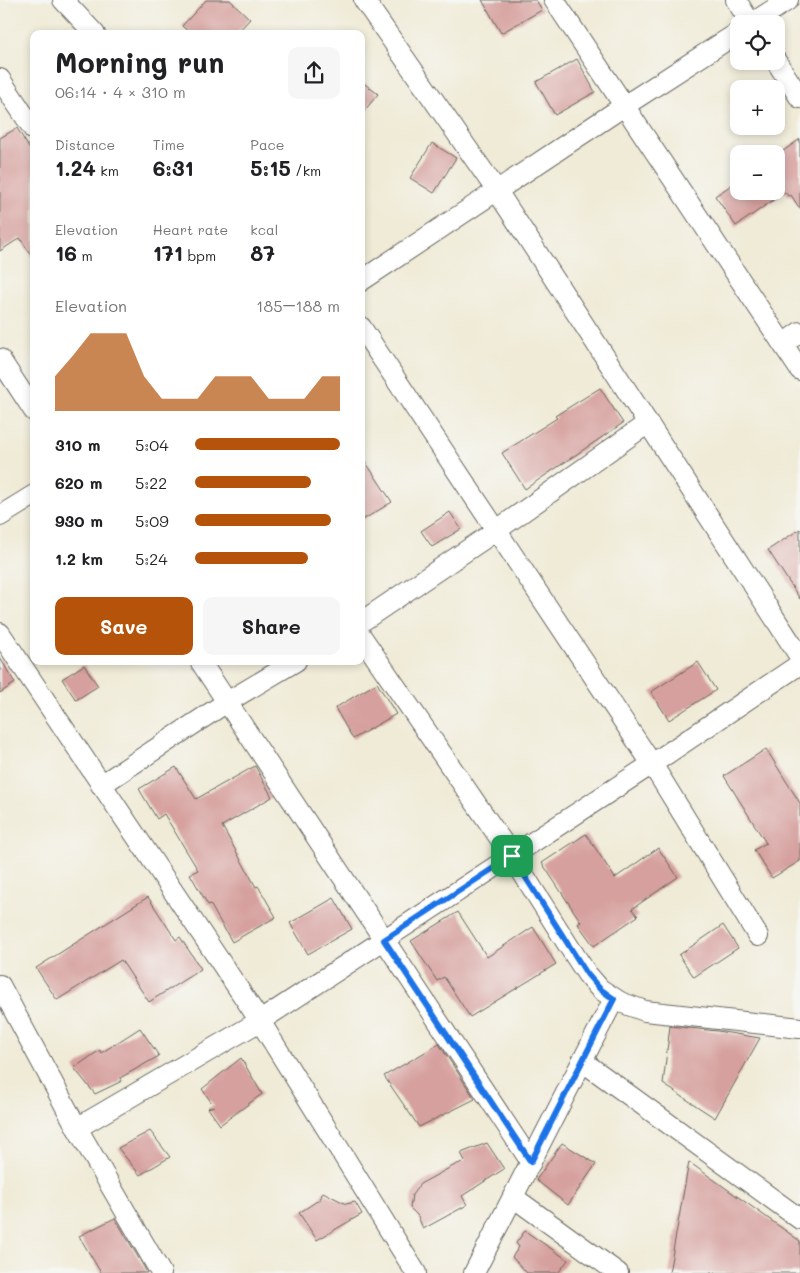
<!DOCTYPE html>
<meta charset="utf-8">
<style>
:root{--surface:#fff;--page:#f6f6f6;--text:#202124;--muted:#757577;--accent:#b45309}
body{margin:0;font-family:Mali,sans-serif;background:var(--page);color:var(--text);height:100vh;display:flex;flex-direction:column;font-size:19px;white-space:nowrap}
*{box-sizing:border-box;margin:0}
p{font-size:16px;color:var(--muted)}
.icon{flex:none;width:28px;height:28px;fill:none;stroke:currentColor;stroke-width:2;stroke-linecap:round;stroke-linejoin:round}
.map{position:relative;flex:1;overflow:hidden}
.side{position:absolute;left:30px;top:30px;width:335px;height:635px;display:flex;flex-direction:column;background:var(--surface);border-radius:10px;box-shadow:0 2px 8px #0003}
.side>*{flex:none}
.buttons{position:absolute;left:730px;top:15px;display:grid;gap:10px}
.buttons a{display:grid;place-items:center;width:55px;height:55px;border-radius:10px;background:var(--surface);box-shadow:0 2px 8px #0003;font-size:25px}
.pin{position:absolute;display:grid;place-items:center;width:42px;height:42px;color:#fff;margin:-21px;border-radius:10px;box-shadow:0 2px 8px #0006}
.round{display:grid;place-items:center;flex:none;width:52px;height:52px;border-radius:10px;background:var(--page)}
.headline{display:flex;align-items:center;justify-content:space-between;height:85px;padding:0 25px}
h1{font-size:28px;font-weight:700;line-height:38px}
.metrics{display:grid;grid-template-columns:repeat(3,1fr);gap:8px;height:85px;padding:5px 25px}
.metrics div{display:grid;align-content:center}
.metrics b{font-size:21px;font-weight:700}
.metrics small{font-size:14px;font-weight:400}
.metrics p{font-size:14px}
.chart{height:140px;padding:10px 25px}
.chart p{display:flex;justify-content:space-between}
.chart svg{width:100%;height:90px;margin-top:5px;fill:var(--accent);opacity:.7}
.action{display:flex;gap:10px;margin-top:auto;padding:10px 25px}
.action a{flex:1;height:58px;border-radius:10px;background:var(--accent);color:#fff;font-size:20px;font-weight:700;line-height:58px;text-align:center}
.action a+a{background:var(--page);color:var(--text)}
ul{padding:0 25px;list-style:none;font-size:16px}
li{display:grid;grid-template-columns:80px 60px 1fr;align-items:center;height:38px}
li i{height:12px;border-radius:6px;background:var(--accent)}
.map>svg:first-child{display:block}
.building{fill:#d6a09e}
.lines{fill:none;stroke-linecap:round;stroke-linejoin:round}
.street-casing{stroke:#66645d;stroke-width:22}
.street{stroke:#fff;stroke-width:20}
.route-casing{stroke:#fff;stroke-width:10}
.route{stroke:#1a73e8;stroke-width:6}
</style>
<div class="map">
<svg width="800" height="1273" viewBox="0 0 800 1273">
<rect width="100%" height="100%" fill="#f6f6f2"/>
<filter id="ink" filterUnits="userSpaceOnUse"><feTurbulence type="fractalNoise" baseFrequency=".02" numOctaves="2"/><feDisplacementMap in="SourceGraphic" scale="10" xChannelSelector="R" yChannelSelector="G"/><feConvolveMatrix kernelMatrix="1 2 1 2 8 2 1 2 1" color-interpolation-filters="sRGB"/></filter>
<filter id="wash" filterUnits="userSpaceOnUse"><feTurbulence type="fractalNoise" baseFrequency=".0096" numOctaves="4" result="noise"/><feDisplacementMap in="SourceGraphic" scale="20" xChannelSelector="R" yChannelSelector="G"/><feGaussianBlur stdDeviation="1.12" result="paint"/><feColorMatrix in="noise" values="0 0 0 0 0 0 0 0 0 0 0 0 0 0 0 0 0 1.4 0 .05"/><feComposite in="paint" operator="in"/></filter>
<g filter="url(#wash)">
<rect width="100%" height="100%" fill="#f0ebd7"/>
<g id="blocks">
<!-- building -->
<g class="building">
<path d="M206,0h24l20,19 -14,15h-45l-9,-8z"/>
<path d="M482,0h54l6,10 -41,23z"/>
<path d="M577,59l18,33 -40,23 -19,-33z"/>
<path d="M361,81l17,13 -17,21z"/>
<path d="M17,128l17,28v104l-14,-22 -20,13v-113z"/>
<path d="M800,139v70l-9,-14 -3,1 -3,-4 -49,34 -21,-30 24,-16v11h37v-35z"/>
<path d="M432,143l24,15 -22,35 -24,-15z"/>
<path d="M600,388l23,35 -98,66 -23,-36 55,-35 -2,-2z"/>
<path d="M361,455l31,47 -31,19z"/>
<path d="M450,512l11,17 -29,18 -11,-16z"/>
<path d="M800,529v70l-32,-49z"/>
<path d="M0,658l15,25 -15,10z"/>
<path d="M698,662l18,28 -47,30 -18,-28z"/>
<path d="M84,665l14,21 -22,14 -14,-21z"/>
<path d="M377,683l19,31 -43,25 -18,-31z"/>
<path d="M766,749l34,54v58l-28,17 -18,-28 12,-7 -42,-67z"/>
<path d="M255,766l17,31 -50,29 34,61 2,-1 18,31 -44,25 -22,-38 -2,1 -18,-31 8,-4 -34,-56 -7,5 -18,-30 37,-22 20,32z"/>
<path d="M586,834l29,44 43,-30 20,29 -46,32 6,7 -44,30 -16,-22 3,-2 -39,-59z"/>
<path d="M148,897l28,43 4,-3 21,32 -52,33 -28,-42 -64,40 -21,-32z"/>
<path d="M334,898l18,31 -44,25 -18,-31z"/>
<path d="M458,912l29,45 46,-30 23,37 -86,53 -26,-40 -7,4 -26,-40z"/>
<path d="M723,925l15,23 -44,29 -15,-22z"/>
<path d="M670,1026l47,5 43,7 -45,80 -52,-34z"/>
<path d="M140,1028l19,28 -39,22 2,3 -27,13 -21,-26 26,-18 1,3z"/>
<path d="M439,1044l36,55 -56,28 -35,-51z"/>
<path d="M241,1058l21,36 -42,31 -12,-17 6,-2 -12,-17z"/>
<path d="M150,1131l20,26 -30,18 -22,-27z"/>
<path d="M487,1143l17,26 -42,27 5,9 -44,24 -5,-13 -8,-8 2,-13 8,-11 35,-19 10,-4 -4,-8z"/>
<path d="M562,1143l34,21 -28,41 -32,-25z"/>
<path d="M689,1162l111,79v32h-131z"/>
<path d="M323,1192l23,12 9,-2 7,12 -45,26 -18,-27 21,-14z"/>
<path d="M115,1218l29,49 3,6h-46l-22,-37z"/>
<path d="M525,1231l43,29 -10,13h-31l-15,-16 7,-10 -3,-4z"/>
</g>
</g>
</g>
<g filter="url(#ink)">
<use href="#blocks" fill-opacity="0" stroke="#66645d" stroke-width="1"/>
<g class="lines">
<defs>
<g id="street">
<path d="M63,0l32,34"/>
<path d="M364,0l133,191 303,466"/>
<path d="M554,0l246,370"/>
<path d="M736,0l15,24"/>
<path d="M751,24l37,-24"/>
<path d="M776,61l24,37"/>
<path d="M0,79l34,51"/>
<path d="M361,281l263,-175 115,-74"/>
<path d="M361,327l291,437 106,172"/>
<path d="M783,344l17,-12"/>
<path d="M0,359l34,52"/>
<path d="M0,516l34,-21"/>
<path d="M361,622l136,-92 151,-107"/>
<path d="M0,633l260,388 156,252"/>
<path d="M361,636l151,220 56,89 19,29 13,15 20,13 25,9 155,17"/>
<path d="M200,661l331,501"/>
<path d="M101,785l126,-83 69,-41"/>
<path d="M0,985l77,143 84,145"/>
<path d="M582,1061l218,158"/>
<path d="M77,1128l183,-107 392,-257 148,-100"/>
<path d="M513,1197l105,76"/>
<path d="M474,1273l140,-274"/>
</g>
</defs>
<!-- street casing -->
<use href="#street" class="street-casing"/>
<!-- street -->
<use href="#street" class="street"/>
</g>
</g>
<g class="lines" filter="url(#ink)">
<defs>
<path id="route" d="M512,856l75,118 13,15 14,10 -83,163 -147,-222z"/>
</defs>
<!-- route casing -->
<use href="#route" class="route-casing"/>
<!-- route -->
<use href="#route" class="route"/>
</g>
</svg>
<div class="buttons">
<a><svg class="icon" aria-label="locate" viewBox="0 0 24 24"><circle cx="12" cy="12" r="6"/><path d="M12 2v4M12 18v4M2 12h4M18 12h4"/></svg></a>
<a>+</a>
<a>−</a>
</div>
<div class="pin" style="left:512px;top:856px;background:#1e9e55"><svg class="icon" aria-label="arrive" viewBox="0 0 24 24"><path d="M6 21V4h12l-3 4 3 4H6"/></svg></div>
<section class="side">
<div class="headline"><div><h1>Morning run</h1><p>06:14 · 4 × 310 m</p></div><a class="round"><svg class="icon" aria-label="share" viewBox="0 0 24 24"><path d="M12 15V3M7 8l5-5 5 5M5 13v7h14v-7"/></svg></a></div>
<div class="metrics">
<div><p>Distance</p><b>1.24<small> km</small></b></div>
<div><p>Time</p><b>6:31</b></div>
<div><p>Pace</p><b>5:15<small> /km</small></b></div>
</div>
<div class="metrics">
<div><p>Elevation</p><b>16<small> m</small></b></div>
<div><p>Heart rate</p><b>171<small> bpm</small></b></div>
<div><p>kcal</p><b>87</b></div>
</div>
<div class="chart"><p><span>Elevation</span>185–188 m</p>
<svg viewBox="0 0 160 44" preserveAspectRatio="none"><path d="M0 44V27L10 17L20 6L30 6L40 6L50 27L60 38L70 38L80 38L90 27L100 27L110 27L120 38L130 38L140 38L150 27L160 27V44z"/></svg>
</div>
<ul>
<li><b>310 m</b>5:04<i style="width:100%"></i></li>
<li><b>620 m</b>5:22<i style="width:80%"></i></li>
<li><b>930 m</b>5:09<i style="width:94%"></i></li>
<li><b>1.2 km</b>5:24<i style="width:78%"></i></li>
</ul>
<div class="action"><a>Save</a><a>Share</a></div>
</section>
</div>
